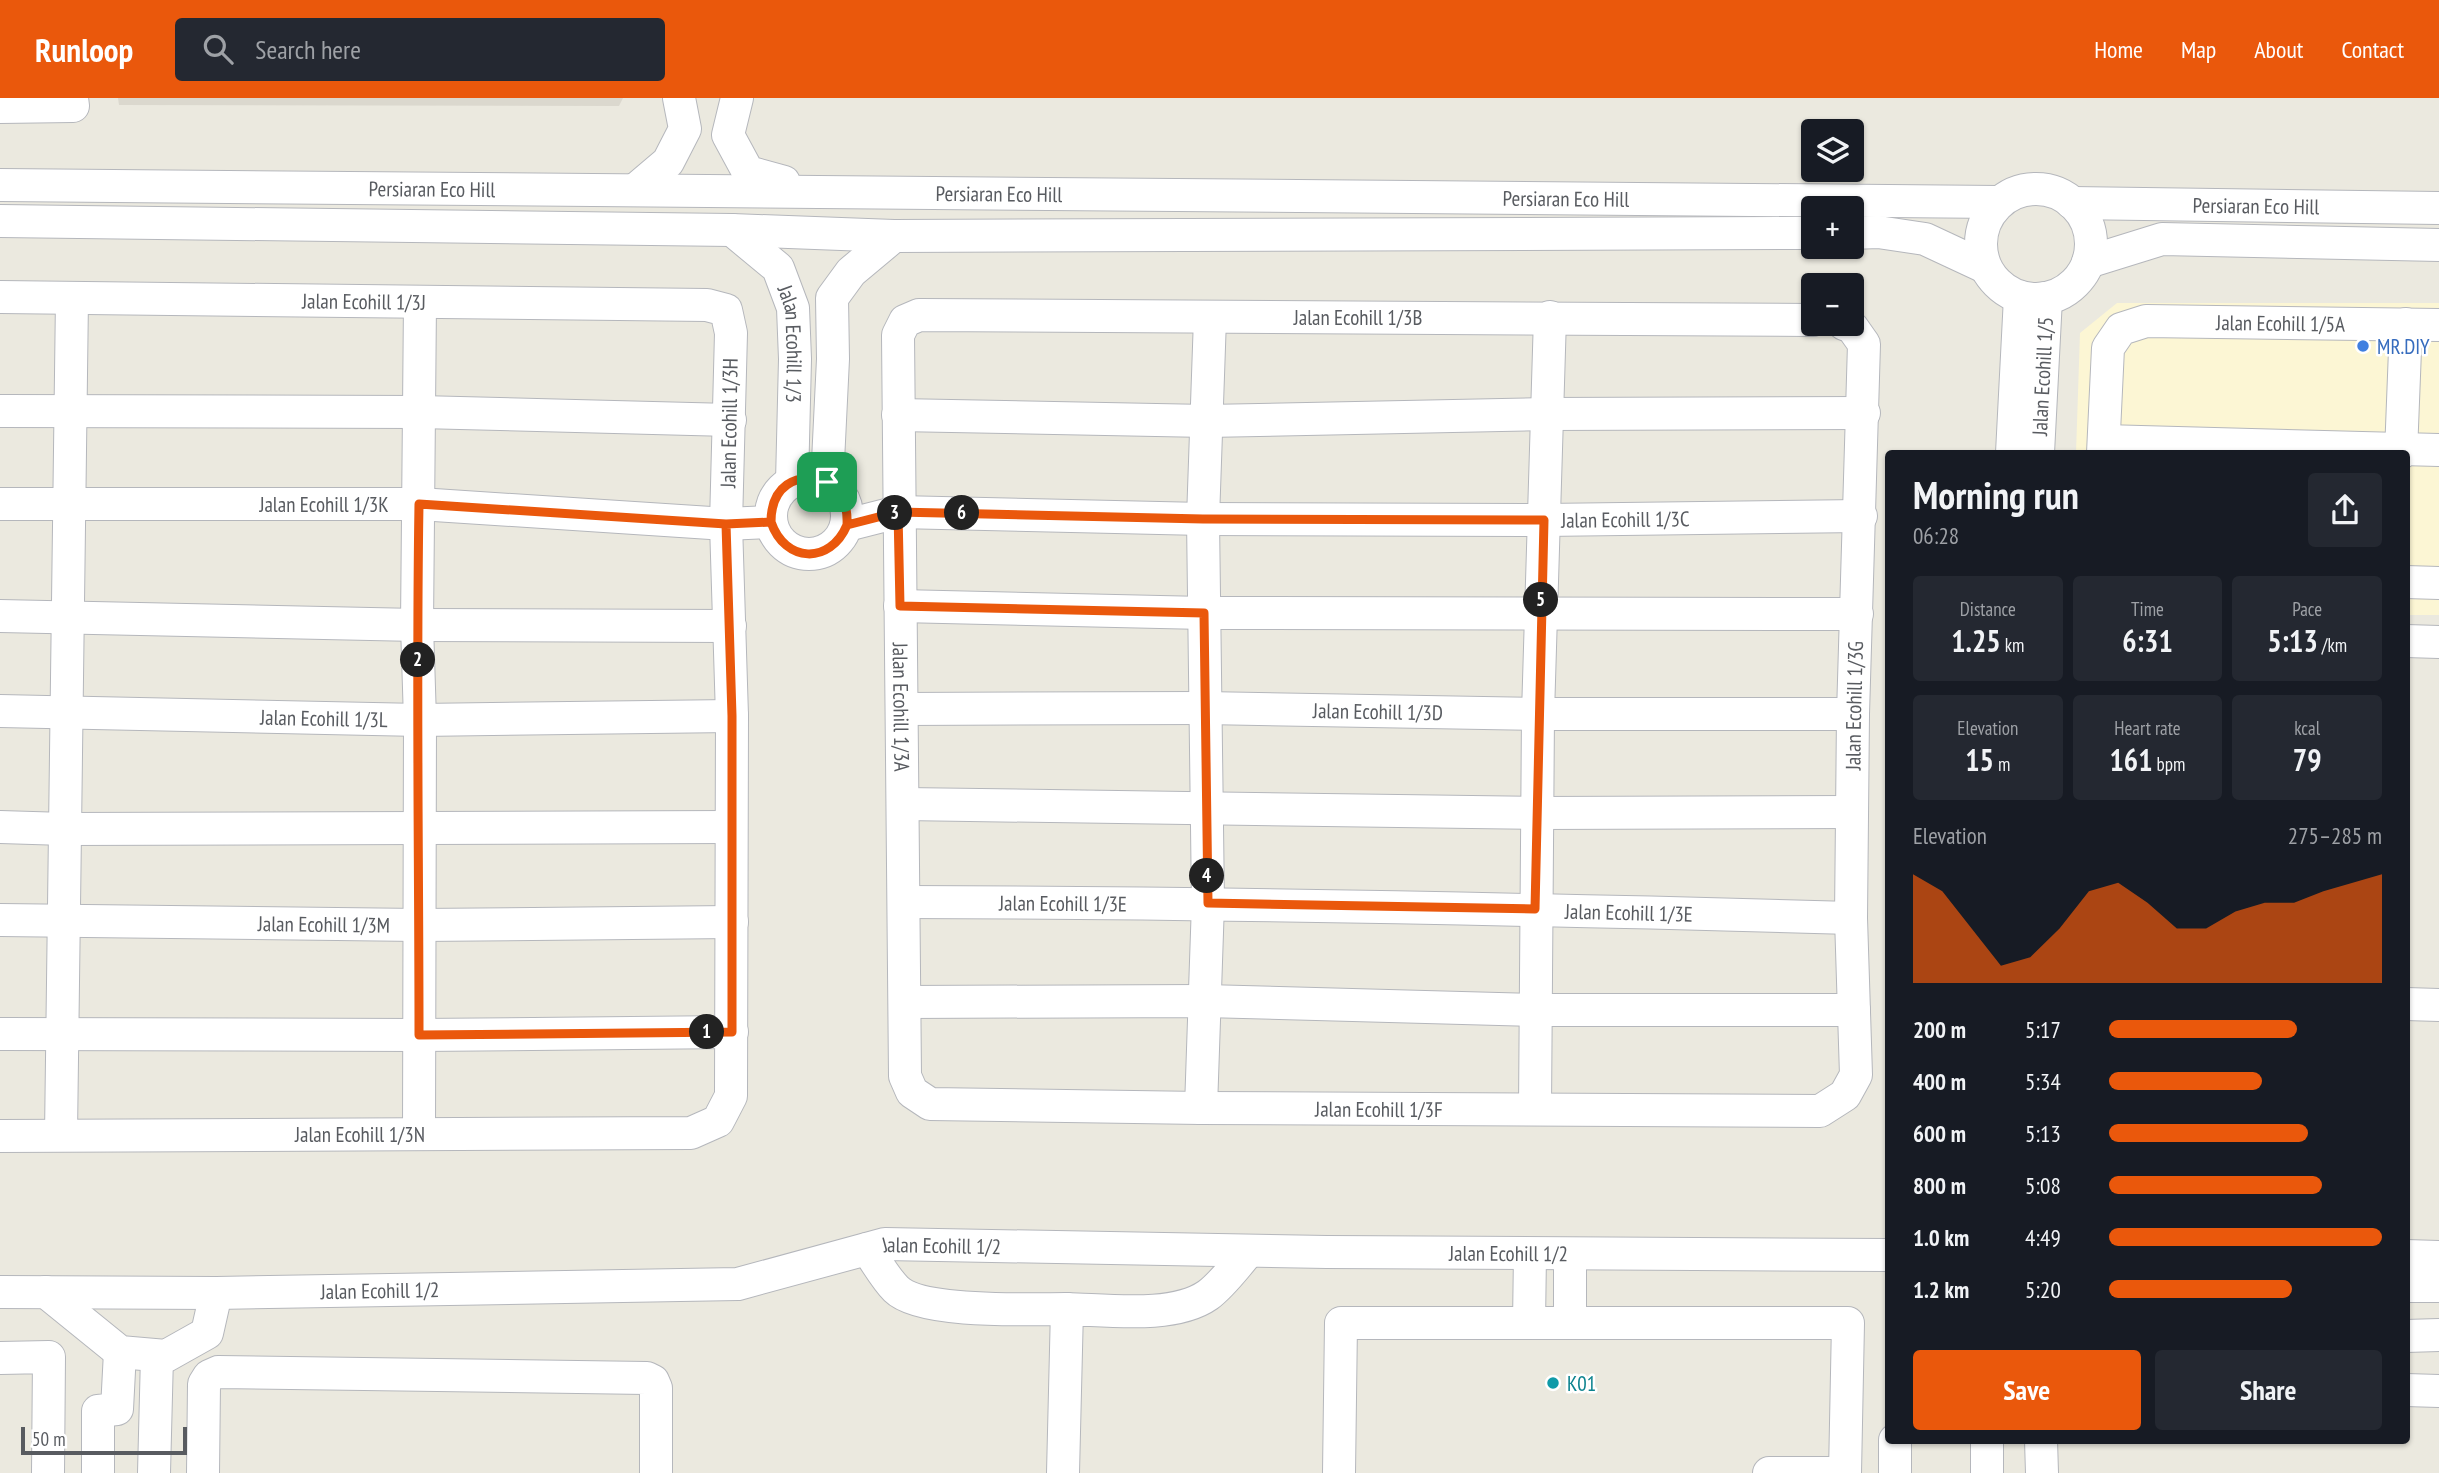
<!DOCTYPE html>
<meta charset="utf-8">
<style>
:root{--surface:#171b24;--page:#242831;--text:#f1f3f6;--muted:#9ea1a6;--accent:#ea580c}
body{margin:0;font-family:"PT Sans Narrow",sans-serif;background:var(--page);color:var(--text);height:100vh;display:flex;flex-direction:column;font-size:26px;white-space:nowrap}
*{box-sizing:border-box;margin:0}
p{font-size:23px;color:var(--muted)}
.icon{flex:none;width:38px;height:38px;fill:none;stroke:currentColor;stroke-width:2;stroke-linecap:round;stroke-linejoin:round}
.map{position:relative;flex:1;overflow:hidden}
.panel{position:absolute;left:1885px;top:352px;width:525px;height:994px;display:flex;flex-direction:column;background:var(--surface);border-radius:7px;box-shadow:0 2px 5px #0004}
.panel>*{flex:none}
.controls{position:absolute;left:1801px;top:21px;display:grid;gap:14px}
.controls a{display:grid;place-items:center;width:63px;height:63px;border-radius:7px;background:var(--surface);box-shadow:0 2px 5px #0004;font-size:35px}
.scale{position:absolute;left:21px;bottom:18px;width:166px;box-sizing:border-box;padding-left:7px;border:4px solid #585b60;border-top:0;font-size:19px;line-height:24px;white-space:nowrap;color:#585b60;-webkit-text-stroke:5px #fff;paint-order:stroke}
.pin{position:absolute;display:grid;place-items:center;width:60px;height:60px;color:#fff;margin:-30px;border-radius:14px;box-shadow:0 4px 10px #0006}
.km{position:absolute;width:35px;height:35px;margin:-18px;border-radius:50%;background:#222;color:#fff;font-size:19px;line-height:35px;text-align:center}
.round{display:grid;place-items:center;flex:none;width:74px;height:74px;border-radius:7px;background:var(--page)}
.overview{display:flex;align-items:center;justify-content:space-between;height:119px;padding:0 28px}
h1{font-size:38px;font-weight:700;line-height:52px}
.stats{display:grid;grid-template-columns:repeat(3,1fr);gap:10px;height:119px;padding:7px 28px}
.stats div{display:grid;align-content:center;border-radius:7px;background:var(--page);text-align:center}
.stats b{font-size:30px;font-weight:700}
.stats small{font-size:19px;font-weight:400}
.stats p{font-size:19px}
.chart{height:196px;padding:14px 28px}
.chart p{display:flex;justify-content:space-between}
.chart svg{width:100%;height:126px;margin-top:7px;fill:var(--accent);opacity:.7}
.button{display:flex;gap:14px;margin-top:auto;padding:14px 28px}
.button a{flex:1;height:80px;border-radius:7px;background:var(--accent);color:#fff;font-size:28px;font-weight:700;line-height:80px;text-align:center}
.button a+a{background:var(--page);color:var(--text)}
ul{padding:0 28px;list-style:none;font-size:23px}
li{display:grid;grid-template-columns:112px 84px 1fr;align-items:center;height:52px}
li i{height:18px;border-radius:9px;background:var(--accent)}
header{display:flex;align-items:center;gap:42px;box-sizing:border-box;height:98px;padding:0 35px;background:var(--accent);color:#fff}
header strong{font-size:33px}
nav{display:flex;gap:38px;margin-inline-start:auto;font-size:24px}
.search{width:490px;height:63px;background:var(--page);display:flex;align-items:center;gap:18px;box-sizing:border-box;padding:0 24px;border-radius:7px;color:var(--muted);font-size:26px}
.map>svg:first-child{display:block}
.commercial{fill:#fcf6d4}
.education{fill:#dbd8ce}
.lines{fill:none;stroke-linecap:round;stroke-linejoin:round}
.minor-casing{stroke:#b5b7bc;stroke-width:34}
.minor{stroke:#fff;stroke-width:32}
.route-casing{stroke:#fff;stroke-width:14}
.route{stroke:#ea580c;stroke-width:9}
.shop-dot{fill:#3f7fe0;stroke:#fff;stroke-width:2.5}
.culture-dot{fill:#0f9aa8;stroke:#fff;stroke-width:2.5}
.labels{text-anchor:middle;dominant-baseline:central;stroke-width:5;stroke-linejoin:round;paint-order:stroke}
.street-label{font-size:21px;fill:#585b60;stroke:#fff}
.shop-label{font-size:21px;fill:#366cbe;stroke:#fff;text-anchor:start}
.culture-label{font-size:21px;fill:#0d838f;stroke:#fff;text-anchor:start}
</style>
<header>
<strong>Runloop</strong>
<div class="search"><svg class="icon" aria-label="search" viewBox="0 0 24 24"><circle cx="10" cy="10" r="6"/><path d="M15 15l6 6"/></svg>Search here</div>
<nav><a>Home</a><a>Map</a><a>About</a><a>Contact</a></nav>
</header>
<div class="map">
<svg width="2439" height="1375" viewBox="0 0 2439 1375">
<rect width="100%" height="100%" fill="#ebe9df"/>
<!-- commercial -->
<path class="commercial" d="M2117,205h322v312h-33v-162h-330l4,-120z"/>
<!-- education -->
<path class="education" d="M118,0h505l-4,8 -500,-1z"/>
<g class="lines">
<defs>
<g id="minor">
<path d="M737,0l-9,37 20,37 36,10"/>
<path d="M0,9l73,-1 -1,-8"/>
<path id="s1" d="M0,87l1999,17"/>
<circle cx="2036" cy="146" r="55"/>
<path d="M635,92l33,-28 17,-33 -6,-31"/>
<path id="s2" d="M2072,105l367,5"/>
<path d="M0,123l732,9 162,6 919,-3"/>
<path id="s3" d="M732,132l46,38 15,40 2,51 -3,123"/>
<path d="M1852,135l26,-1 47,7 60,28"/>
<path d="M2088,164l74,-23 277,6"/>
<path id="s4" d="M0,199l707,8 19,5 5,23 -5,191 6,192 -1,380 -13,25 -27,12 -691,3"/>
<path id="s5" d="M1813,222l-894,-5 -14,6 -7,14c0,247 7,494 7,741l7,16 18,12 271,4 619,3 25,-16 11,-20 -5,-157 2,-204 11,-370 -12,-17 -8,-3"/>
<path d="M0,313l420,1 310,8"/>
<path d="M898,317l309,6 339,-7 318,-1"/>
<path d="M2104,343l335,9"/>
<path d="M2012,355l8,-156"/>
<path id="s6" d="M2038,355l8,-155"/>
<path id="s7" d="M2103,355l5,-105 13,-19 25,-8 293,4"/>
<path d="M2401,355l5,-129"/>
<circle cx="809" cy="418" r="38"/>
<path d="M827,384l6,-123 -1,-61 19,-26 43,-36"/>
<path id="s8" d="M0,406h419l307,20 45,-2"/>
<path id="s9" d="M847,427l51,-13 305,7 341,1 317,-4"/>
<path d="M2406,484l33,1"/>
<path d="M900,508l304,7 653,1"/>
<path d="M0,518l417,9 313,1"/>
<path d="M2406,543l33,1"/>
<path id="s10" d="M902,611l303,-1 333,6h315"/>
<path id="s11" d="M0,613l420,9 312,-4"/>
<path d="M904,706l632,9 316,-1"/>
<path d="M0,729l65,2 666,-2"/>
<path id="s12" d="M905,804c316,1 631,7 946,16"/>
<path id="s13" d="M0,822l419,5 313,-3"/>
<path d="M905,904l300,-1 330,9h319"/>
<path d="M2406,906l33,1"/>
<path d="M0,936l419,1 313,-3"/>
<path d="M1201,1010l7,-205 -5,-384 7,-201"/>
<path d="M1535,1011l3,-395 12,-397"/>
<path d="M419,1036l1,-414 -3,-95 3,-323"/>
<path d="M61,1037l11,-837"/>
<path d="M867,1151c9,12 18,29 29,40 25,25 134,20 171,20"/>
<path d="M2406,1158l33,1"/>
<path d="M2406,1188h33"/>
<path id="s14" d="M0,1194l216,1 522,-9 147,-40 442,8 561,3"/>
<path d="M46,1194l74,60 46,4 41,-23 9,-40"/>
<path d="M1529,1225h319l-3,150"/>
<path d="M1570,1225v-69"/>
<path d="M2406,1238l33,-1"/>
<path d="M0,1260l49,-1 -1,116"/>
<path d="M2406,1292l33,1"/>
<path d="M2041,1342l1,33"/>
<path d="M98,1375v-62l19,-2 3,-57"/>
<path d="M154,1375l3,-117"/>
<path d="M203,1375l1,-89 5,-8 9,-4 429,6 6,3 3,7v85"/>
<path d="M1063,1375l4,-164c41,1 107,10 141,-14 15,-11 29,-31 41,-44"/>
<path d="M1339,1375l2,-150h188l1,-69"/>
<path d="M1769,1375h76"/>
<path d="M1895,1375v-33"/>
<path d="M1987,1375v-33"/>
</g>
</defs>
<!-- minor casing -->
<use href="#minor" class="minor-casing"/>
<!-- minor -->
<use href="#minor" class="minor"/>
</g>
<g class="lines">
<defs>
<path id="route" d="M827,384c-32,-11 -56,5 -56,40l-45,2 6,192v316l-313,3c0,-177 -3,-354 0,-531l307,20 45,-2c14,41 59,43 76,3l51,-13 2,94 304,7 4,290 327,6 9,-389 -341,-1 -305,-7 -51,13c1,-19 -4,-31 -20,-43"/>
</defs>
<!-- route casing -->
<use href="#route" class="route-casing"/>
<!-- route -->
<use href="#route" class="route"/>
</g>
<!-- markers -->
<circle class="shop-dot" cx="2363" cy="248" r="7"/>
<circle class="culture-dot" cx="1553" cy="1285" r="7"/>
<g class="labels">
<!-- street labels -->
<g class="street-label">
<text stroke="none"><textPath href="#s1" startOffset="432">Persiaran Eco Hill</textPath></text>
<text stroke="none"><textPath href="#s1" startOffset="999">Persiaran Eco Hill</textPath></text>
<text stroke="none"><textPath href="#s1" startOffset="1566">Persiaran Eco Hill</textPath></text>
<text stroke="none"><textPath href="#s2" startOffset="184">Persiaran Eco Hill</textPath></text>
<text stroke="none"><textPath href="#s4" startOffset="364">Jalan Ecohill 1/3J</textPath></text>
<text x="1358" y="219">Jalan Ecohill 1/3B</text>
<text stroke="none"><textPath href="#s7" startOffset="289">Jalan Ecohill 1/5A</textPath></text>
<text stroke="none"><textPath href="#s3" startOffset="138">Jalan Ecohill 1/3</textPath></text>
<text stroke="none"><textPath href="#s6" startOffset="77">Jalan Ecohill 1/5</textPath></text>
<text transform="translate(729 325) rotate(-89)">Jalan Ecohill 1/3H</text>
<text stroke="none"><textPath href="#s8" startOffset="324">Jalan Ecohill 1/3K</textPath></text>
<text stroke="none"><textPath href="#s9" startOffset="780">Jalan Ecohill 1/3C</textPath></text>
<text stroke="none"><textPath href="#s5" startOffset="1297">Jalan Ecohill 1/3A</textPath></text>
<text stroke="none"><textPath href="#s5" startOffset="3017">Jalan Ecohill 1/3G</textPath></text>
<text stroke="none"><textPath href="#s10" startOffset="476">Jalan Ecohill 1/3D</textPath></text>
<text stroke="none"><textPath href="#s11" startOffset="324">Jalan Ecohill 1/3L</textPath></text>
<text stroke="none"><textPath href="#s12" startOffset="158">Jalan Ecohill 1/3E</textPath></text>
<text stroke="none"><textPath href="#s12" startOffset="724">Jalan Ecohill 1/3E</textPath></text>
<text stroke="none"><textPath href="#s13" startOffset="324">Jalan Ecohill 1/3M</textPath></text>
<text stroke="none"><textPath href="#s5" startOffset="2154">Jalan Ecohill 1/3F</textPath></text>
<text x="360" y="1036">Jalan Ecohill 1/3N</text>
<text stroke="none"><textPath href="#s14" startOffset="947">Jalan Ecohill 1/2</textPath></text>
<text stroke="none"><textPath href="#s14" startOffset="1514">Jalan Ecohill 1/2</textPath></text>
<text stroke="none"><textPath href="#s14" startOffset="380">Jalan Ecohill 1/2</textPath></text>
</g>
<!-- shop labels -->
<g class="shop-label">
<text x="2377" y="248">MR.DIY</text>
</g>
<!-- culture labels -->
<g class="culture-label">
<text x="1567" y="1285">K01</text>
</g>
</g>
</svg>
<div class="controls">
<a><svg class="icon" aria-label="layers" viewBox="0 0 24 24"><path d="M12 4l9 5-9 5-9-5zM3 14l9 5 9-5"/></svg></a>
<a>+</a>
<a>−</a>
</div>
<div class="scale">50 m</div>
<div class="pin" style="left:827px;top:384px;background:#1e9e55"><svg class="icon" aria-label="arrive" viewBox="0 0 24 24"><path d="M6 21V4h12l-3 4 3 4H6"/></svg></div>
<b class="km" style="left:707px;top:934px">1</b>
<b class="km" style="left:418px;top:562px">2</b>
<b class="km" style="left:895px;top:415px">3</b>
<b class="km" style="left:1207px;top:778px">4</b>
<b class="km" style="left:1541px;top:502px">5</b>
<b class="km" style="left:962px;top:415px">6</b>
<section class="panel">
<div class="overview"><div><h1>Morning run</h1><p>06:28</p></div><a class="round"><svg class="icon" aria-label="share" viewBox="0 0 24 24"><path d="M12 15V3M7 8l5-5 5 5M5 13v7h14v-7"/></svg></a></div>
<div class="stats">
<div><p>Distance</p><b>1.25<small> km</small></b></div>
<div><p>Time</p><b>6:31</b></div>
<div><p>Pace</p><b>5:13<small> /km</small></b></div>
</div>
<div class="stats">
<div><p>Elevation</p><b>15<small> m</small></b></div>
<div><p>Heart rate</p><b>161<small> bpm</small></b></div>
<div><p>kcal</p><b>79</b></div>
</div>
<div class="chart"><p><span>Elevation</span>275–285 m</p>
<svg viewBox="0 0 160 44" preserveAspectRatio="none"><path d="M0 44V6L10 12L20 25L30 38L40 35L50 25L60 12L70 9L80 16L90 25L100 25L110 19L120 16L130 16L140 12L150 9L160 6V44z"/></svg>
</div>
<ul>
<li><b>200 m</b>5:17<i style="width:69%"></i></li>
<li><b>400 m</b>5:34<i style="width:56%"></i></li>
<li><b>600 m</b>5:13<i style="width:73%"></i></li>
<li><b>800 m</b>5:08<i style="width:78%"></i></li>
<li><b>1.0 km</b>4:49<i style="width:100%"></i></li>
<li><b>1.2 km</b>5:20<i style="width:67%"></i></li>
</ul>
<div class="button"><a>Save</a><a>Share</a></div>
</section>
</div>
